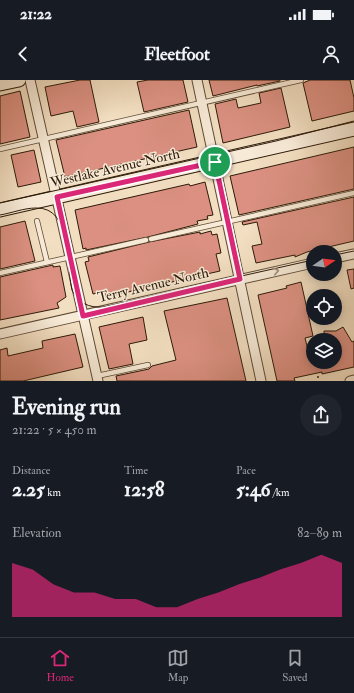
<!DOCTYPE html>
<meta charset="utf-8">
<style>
:root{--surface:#171b24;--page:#20242c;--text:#f1f3f6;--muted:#9ea1a6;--line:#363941;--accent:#db2777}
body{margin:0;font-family:"IM FELL Double Pica",serif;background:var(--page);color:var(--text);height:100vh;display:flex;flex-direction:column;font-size:15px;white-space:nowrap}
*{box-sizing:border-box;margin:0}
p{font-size:13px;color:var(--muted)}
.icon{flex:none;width:22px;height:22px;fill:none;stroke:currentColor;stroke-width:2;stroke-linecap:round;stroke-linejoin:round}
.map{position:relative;height:301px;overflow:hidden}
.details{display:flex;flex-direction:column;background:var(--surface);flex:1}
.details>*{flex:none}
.needle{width:26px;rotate:77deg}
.fabs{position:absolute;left:306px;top:165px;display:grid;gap:8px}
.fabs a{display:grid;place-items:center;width:36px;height:36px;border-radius:50%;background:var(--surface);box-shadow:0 2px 10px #0003;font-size:20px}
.pin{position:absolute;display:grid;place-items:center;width:34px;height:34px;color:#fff;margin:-17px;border:2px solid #fff;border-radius:50%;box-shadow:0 1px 4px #0007}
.round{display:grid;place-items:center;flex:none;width:42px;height:42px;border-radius:21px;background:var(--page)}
.summary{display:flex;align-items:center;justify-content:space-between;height:68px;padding:0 12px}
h1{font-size:22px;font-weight:800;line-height:30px}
.figures{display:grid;grid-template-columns:repeat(3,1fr);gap:6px;height:68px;padding:4px 12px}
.figures div{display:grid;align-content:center}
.figures b{font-size:20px;font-weight:800}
.figures small{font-size:11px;font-weight:400}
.figures p{font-size:11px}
.chart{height:112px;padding:8px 12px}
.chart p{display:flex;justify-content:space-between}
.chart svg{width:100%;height:72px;margin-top:4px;fill:var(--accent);opacity:.7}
.status{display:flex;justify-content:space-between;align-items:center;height:28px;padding:0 20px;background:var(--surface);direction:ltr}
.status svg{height:11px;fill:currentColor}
header{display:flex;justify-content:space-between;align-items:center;height:52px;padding:0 12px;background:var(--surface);font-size:18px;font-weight:800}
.dock{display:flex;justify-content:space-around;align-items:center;height:56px;border-top:1px solid var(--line);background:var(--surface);font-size:11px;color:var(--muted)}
.dock a{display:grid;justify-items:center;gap:2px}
.dock .selected{color:var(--accent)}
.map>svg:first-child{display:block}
.building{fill:#db9081;stroke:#2c1a08}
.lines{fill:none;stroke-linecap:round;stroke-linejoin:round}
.lane-casing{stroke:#5e4b36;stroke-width:6}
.street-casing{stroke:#5e4b36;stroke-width:11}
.secondary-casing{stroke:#2c1a08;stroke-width:15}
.path{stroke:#2c1a08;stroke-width:1.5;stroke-dasharray:3 2;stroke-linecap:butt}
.lane{stroke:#f7ead7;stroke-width:4.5}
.street{stroke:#f7ead7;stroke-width:9}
.secondary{stroke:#f7ead7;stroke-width:13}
.tram{stroke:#2c1a08;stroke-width:1}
.oneway{stroke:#9c8c7a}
.route-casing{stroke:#fff;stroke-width:8}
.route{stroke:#db2777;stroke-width:5}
.labels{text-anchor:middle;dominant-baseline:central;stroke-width:3;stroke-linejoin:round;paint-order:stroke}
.street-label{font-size:14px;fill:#2c1a08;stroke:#f7ead7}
</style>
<div class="status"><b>21:22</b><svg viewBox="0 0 49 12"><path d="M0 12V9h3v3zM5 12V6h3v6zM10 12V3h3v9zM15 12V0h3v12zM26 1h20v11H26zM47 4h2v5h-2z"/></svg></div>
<header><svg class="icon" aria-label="back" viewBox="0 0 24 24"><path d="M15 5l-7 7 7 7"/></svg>Fleetfoot<svg class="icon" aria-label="person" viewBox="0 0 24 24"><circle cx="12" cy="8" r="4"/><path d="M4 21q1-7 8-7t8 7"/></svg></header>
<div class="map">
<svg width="354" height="301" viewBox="0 0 354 301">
<rect width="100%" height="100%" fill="#f2dec1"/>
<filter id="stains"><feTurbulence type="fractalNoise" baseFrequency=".005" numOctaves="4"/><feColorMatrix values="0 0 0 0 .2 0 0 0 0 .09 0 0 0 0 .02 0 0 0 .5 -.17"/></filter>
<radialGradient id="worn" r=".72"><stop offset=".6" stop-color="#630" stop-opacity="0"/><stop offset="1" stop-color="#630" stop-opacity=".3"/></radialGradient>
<!-- building -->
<g class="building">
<path d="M80,0h10l9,42 -22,5 -4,-16 -22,5 -6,-29z"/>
<path d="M148,0h35l5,22 -44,10 -7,-30z"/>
<path d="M209,0h71v1l-23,5v-1l-44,11z"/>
<path d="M310,0h40l4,18v13l-42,10 -9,-38z"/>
<path d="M281,8l9,39 -67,16 -8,-39 21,-5 2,9 23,-5 -2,-10z"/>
<path d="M20,11l10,46 -30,7v-48z"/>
<path d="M189,30l8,37 -132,30 -9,-37z"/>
<path d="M354,67v42l-115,26 -9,-39z"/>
<path d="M34,70l7,32 -23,5 -7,-32z"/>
<path d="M205,102l8,33 -6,1 1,3 -11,2 1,3 -50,13 -62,13v-2l-3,1 -8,-39 114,-26 1,2z"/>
<path d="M354,117v44l-47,11 -12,5v-2l-39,8 -4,-17 10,-2 -5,-22 -14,3 -1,-3z"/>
<path d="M25,141l10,40 -35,8v-42z"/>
<path d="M211,151l1,4 5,-1 4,19 -5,1 4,17 -114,26 -1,-6 -12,3 -8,-32 4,-1 -1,-4 61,-15 51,-10v2z"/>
<path d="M53,185v2l7,-1 6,31 -9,6 2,5 -59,12v-43z"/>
<path d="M354,189v19l-3,1 -4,-19z"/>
<path d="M301,202l12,54 -8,2 6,24h24v-22h-11v-9h12l7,-4 9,15 2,-1v26l-32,7v-2l-28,6 1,3h-18l-19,-86 29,-7 -1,-2z"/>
<path d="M227,218l19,83h-129l-1,-5 33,-7 3,-3 24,-6 -12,-49z"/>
<path d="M143,237l4,23 -18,4 4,20 -24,5 -10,-42z"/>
<path d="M75,254l8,33 -60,14h-23v-31l7,-2 1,8 35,-8 -1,-7z"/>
</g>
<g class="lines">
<defs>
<g id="lane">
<path d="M0,69l301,-69"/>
<path d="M37,141l10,41"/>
<path d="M151,159l203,-46"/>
<path d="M0,193l146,-33"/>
<path d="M97,296l51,-11"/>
</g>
<g id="street">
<path d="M30,0l68,301"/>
<path d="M197,0l64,301"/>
<path d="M335,178l19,-4"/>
<path d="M0,254l313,-71"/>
<path d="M350,301l4,-1"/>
</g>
<g id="secondary">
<path d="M0,4l19,-4"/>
<path d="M0,130l354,-81"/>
</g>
</defs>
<!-- lane casing -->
<use href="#lane" class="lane-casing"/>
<!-- street casing -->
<use href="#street" class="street-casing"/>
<!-- secondary casing -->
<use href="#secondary" class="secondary-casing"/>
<!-- path -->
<g class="path">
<path d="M326,194l1,1"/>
<path d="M318,296v2"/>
</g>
<!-- lane -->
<use href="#lane" class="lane"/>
<!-- street -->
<use href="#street" class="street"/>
<!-- secondary -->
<use href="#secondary" class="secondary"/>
<!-- tram -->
<g class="tram">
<path d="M0,123l276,-62 78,-20"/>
<path d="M0,135c12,-2 24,-7 36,-7 37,-1 30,58 36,82 6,13 17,18 31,17l210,-47"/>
<path d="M335,175l19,-4"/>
</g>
</g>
<!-- one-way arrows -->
<defs><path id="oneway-chevron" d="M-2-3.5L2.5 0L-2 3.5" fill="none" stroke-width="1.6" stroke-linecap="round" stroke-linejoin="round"/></defs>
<use class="oneway" href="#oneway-chevron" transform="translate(276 191) rotate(-13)"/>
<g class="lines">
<defs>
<path id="route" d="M215,82l25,117 -157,37 -26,-119z"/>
</defs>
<!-- route casing -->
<use href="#route" class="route-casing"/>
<!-- route -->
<use href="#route" class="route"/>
</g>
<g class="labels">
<!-- street labels -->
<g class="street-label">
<text transform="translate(115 88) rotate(-13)">Westlake Avenue North</text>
<text transform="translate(153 205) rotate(-13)">Terry Avenue North</text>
</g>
</g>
<rect width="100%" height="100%" filter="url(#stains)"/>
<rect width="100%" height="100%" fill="url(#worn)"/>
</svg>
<div class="fabs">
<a><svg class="needle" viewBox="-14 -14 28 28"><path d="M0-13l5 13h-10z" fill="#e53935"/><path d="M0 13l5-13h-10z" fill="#9ea1a6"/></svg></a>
<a><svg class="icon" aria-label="locate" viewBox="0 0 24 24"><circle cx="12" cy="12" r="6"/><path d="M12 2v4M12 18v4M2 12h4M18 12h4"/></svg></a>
<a><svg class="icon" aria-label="layers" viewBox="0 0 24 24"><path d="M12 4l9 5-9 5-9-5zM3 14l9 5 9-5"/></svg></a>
</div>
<div class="pin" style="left:215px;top:82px;background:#1e9e55"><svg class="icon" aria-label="arrive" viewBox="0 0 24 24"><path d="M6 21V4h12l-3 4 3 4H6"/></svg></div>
</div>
<section class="details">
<div class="summary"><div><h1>Evening run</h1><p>21:22 · 5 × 450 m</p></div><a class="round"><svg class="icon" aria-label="share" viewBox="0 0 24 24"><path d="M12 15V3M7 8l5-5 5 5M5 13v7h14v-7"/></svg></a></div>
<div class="figures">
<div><p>Distance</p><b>2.25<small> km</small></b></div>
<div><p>Time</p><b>12:58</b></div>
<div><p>Pace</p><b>5:46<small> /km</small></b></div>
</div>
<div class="chart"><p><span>Elevation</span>82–89 m</p>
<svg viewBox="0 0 160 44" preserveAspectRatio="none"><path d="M0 44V11L10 15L20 24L30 29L40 29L50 33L60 33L70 38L80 38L90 33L100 29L110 24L120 20L130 15L140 11L150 6L160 11V44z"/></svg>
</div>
</section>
<nav class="dock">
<a class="selected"><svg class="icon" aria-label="home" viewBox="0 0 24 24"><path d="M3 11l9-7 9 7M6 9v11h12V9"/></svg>Home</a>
<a><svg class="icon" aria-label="map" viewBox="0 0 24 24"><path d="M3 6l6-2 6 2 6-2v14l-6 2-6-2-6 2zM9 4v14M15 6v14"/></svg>Map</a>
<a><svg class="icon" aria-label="saved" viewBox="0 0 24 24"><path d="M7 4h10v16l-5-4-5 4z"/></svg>Saved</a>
</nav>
